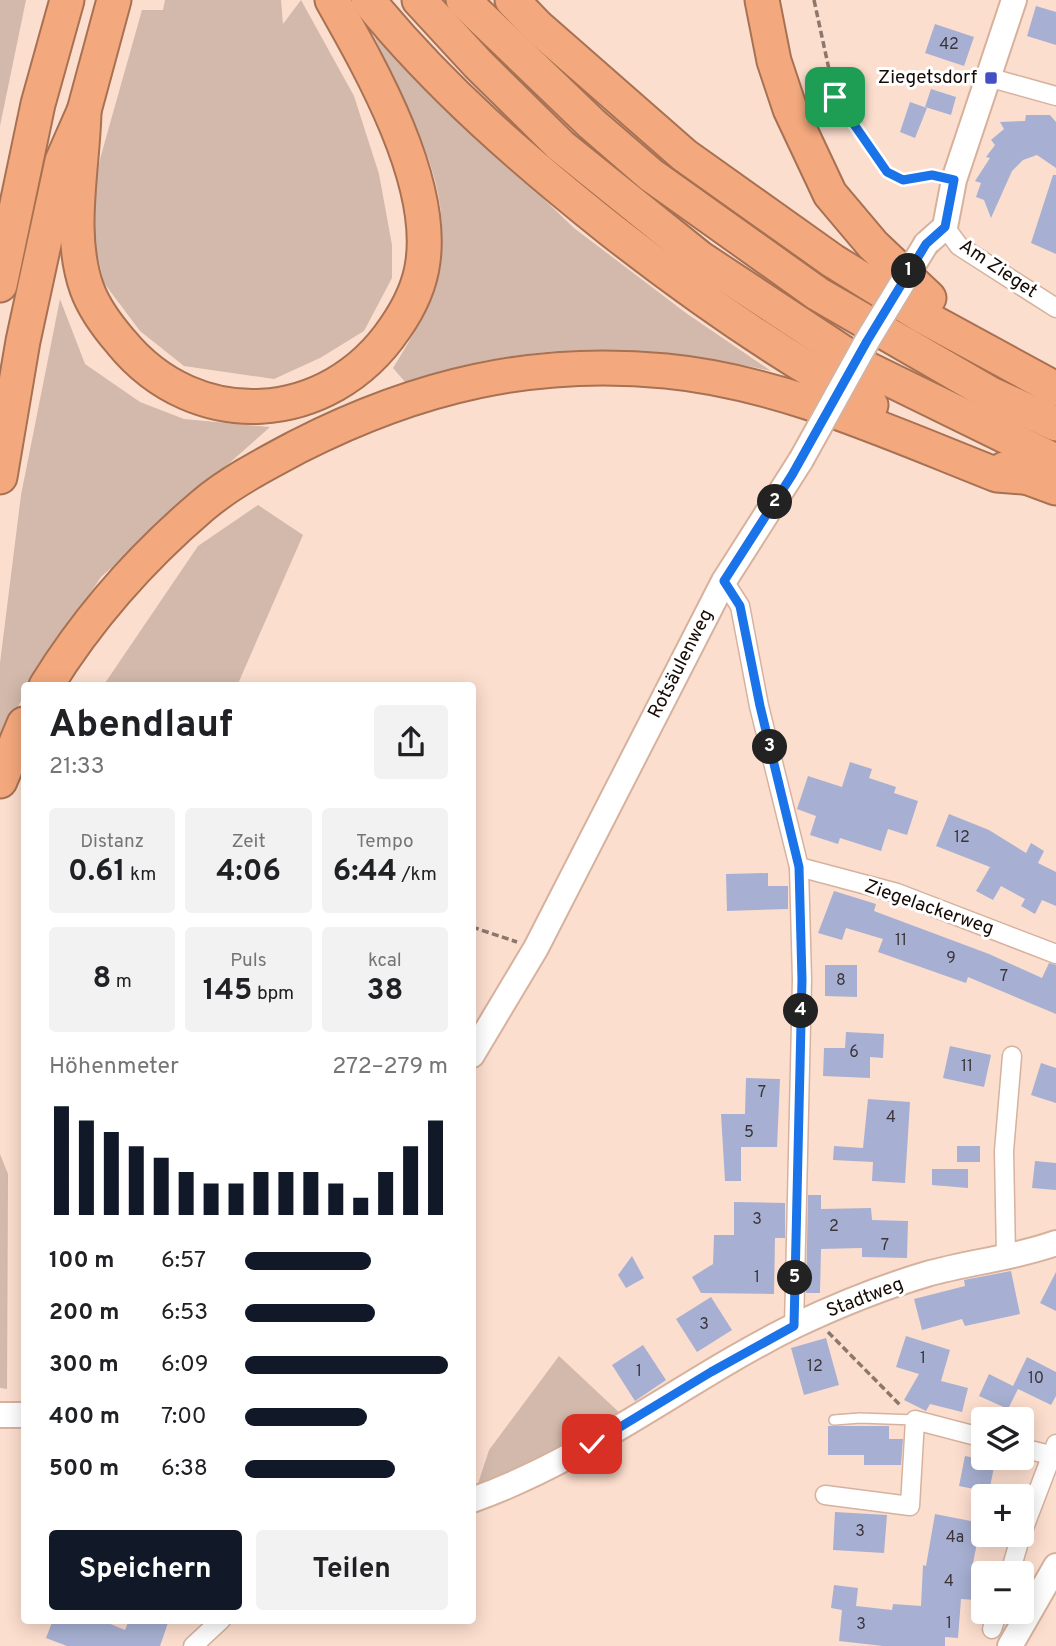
<!DOCTYPE html>
<html lang="de">
<meta charset="utf-8">
<style>
:root{--surface:#fff;--page:#f2f2f2;--text:#202124;--muted:#757577;--accent:#111827}
body{margin:0;font-family:Overpass,sans-serif;background:var(--page);color:var(--text);height:100vh;display:flex;flex-direction:column;font-size:26px;white-space:nowrap}
*{box-sizing:border-box;margin:0}
p{font-size:23px;color:var(--muted)}
.icon{flex:none;width:38px;height:38px;fill:none;stroke:currentColor;stroke-width:2;stroke-linecap:round;stroke-linejoin:round}
.map{position:relative;flex:1;overflow:hidden}
.drawer{position:absolute;left:21px;top:682px;width:455px;height:942px;display:flex;flex-direction:column;background:var(--surface);border-radius:7px;box-shadow:0 4px 18px #0003}
.drawer>*{flex:none}
.tools{position:absolute;left:971px;top:1407px;display:grid;gap:14px}
.tools a{display:grid;place-items:center;width:63px;height:63px;border-radius:7px;background:var(--surface);box-shadow:0 4px 18px #0003;font-size:35px}
.pin{position:absolute;display:grid;place-items:center;width:60px;height:60px;color:#fff;margin:-30px;border-radius:14px;box-shadow:0 4px 10px #0006}
.km{position:absolute;width:35px;height:35px;margin:-18px;border-radius:50%;background:#222;color:#fff;font-size:19px;line-height:35px;text-align:center}
.round{display:grid;place-items:center;flex:none;width:74px;height:74px;border-radius:7px;background:var(--page)}
.head{display:flex;align-items:center;justify-content:space-between;height:119px;padding:0 28px}
h1{font-size:38px;font-weight:700;line-height:52px}
.metrics{display:grid;grid-template-columns:repeat(3,1fr);gap:10px;height:119px;padding:7px 28px}
.metrics div{display:grid;align-content:center;border-radius:7px;background:var(--page);text-align:center}
.metrics b{font-size:30px;font-weight:700}
.metrics small{font-size:19px;font-weight:400}
.metrics p{font-size:19px}
.chart{height:196px;padding:14px 28px}
.chart p{display:flex;justify-content:space-between}
.chart svg{width:100%;height:126px;margin-top:7px;stroke:var(--accent);stroke-width:6}
.action{display:flex;gap:14px;margin-top:auto;padding:14px 28px}
.action a{flex:1;height:80px;border-radius:7px;background:var(--accent);color:#fff;font-size:28px;font-weight:700;line-height:80px;text-align:center}
.action a+a{background:var(--page);color:var(--text)}
ul{padding:0 28px;list-style:none;font-size:23px}
li{display:grid;grid-template-columns:112px 84px 1fr;align-items:center;height:52px}
li i{height:18px;border-radius:9px;background:var(--accent)}
.map>svg:first-child{display:block}
.green{fill:#d2b9ab}
.building{fill:#a7b0d2}
.lines{fill:none;stroke-linecap:round;stroke-linejoin:round}
.lane-casing{stroke:#d6b29e;stroke-width:12}
.street-casing{stroke:#d6b29e;stroke-width:21}
.secondary-casing{stroke:#d6b29e;stroke-width:28}
.highway-casing{stroke:#a77153;stroke-width:37}
.path{stroke:#8c776c;stroke-width:3.5;stroke-dasharray:7 3.5;stroke-linecap:butt}
.lane{stroke:#fff;stroke-width:9}
.street{stroke:#fff;stroke-width:18}
.secondary{stroke:#fff;stroke-width:24}
.highway{stroke:#f4a87d;stroke-width:33}
.secondary-bridge-casing{stroke:#d6b29e;stroke-width:28;stroke-linecap:butt}
.secondary-bridge{stroke:#fff;stroke-width:24}
.route-casing{stroke:#fff;stroke-width:14}
.route{stroke:#1a73e8;stroke-width:9}
.poi-dot{fill:#434fc3;stroke:#fff;stroke-width:2.5}
.labels{text-anchor:middle;dominant-baseline:central;stroke-width:6;stroke-linejoin:round;paint-order:stroke}
.number-label{font-size:16px;fill:#3b3439}
.poi-label{font-size:19px;fill:#170b06;stroke:#fff;text-anchor:end}
.street-label{font-size:19px;fill:#170b06;stroke:#fff}
</style>
<div class="map">
<svg width="1056" height="1646" viewBox="0 0 1056 1646">
<rect width="100%" height="100%" fill="#fcdece"/>
<!-- green -->
<g class="green">
<path d="M0,0h26l-26,126z"/>
<path d="M165,0h116l2,24 18,-24 53,96 25,78 13,71v33l-28,53 -44,27 -46,21 -90,-13 -44,-35 -36,-48 -15,-63 11,-61 42,-149h21z"/>
<path d="M374,36l200,192 112,85 85,58c-93,-21 -188,-29 -282,-11 -28,5 -56,15 -83,23l-13,-15c88,-136 42,-200 -19,-332z"/>
<path d="M60,299l25,65 55,38 44,17 86,8 -169,150 -73,109h-4v8l-24,53v-84l21,-168z"/>
<path d="M258,505l45,30 -66,151h-134l95,-140z"/>
<path d="M0,1154l8,20 -1,215 -7,-1z"/>
<path d="M559,1356l64,60 -147,74 13,-40z"/>
</g>
<!-- building -->
<g class="building">
<path d="M1036,6l20,6v33l-29,-9z"/>
<path d="M935,24l39,13 -10,29 -39,-13z"/>
<path d="M931,89l25,8 -5,18 -26,-8z"/>
<path d="M910,102l17,6 -12,30 -15,-6z"/>
<path d="M1026,115h24l6,7v46l-19,-13 -14,5 -11,11 -21,47 -7,-18 -8,-3 5,-14 -6,-2 15,-23 -4,-1 9,-12 -4,-5 13,-11 -4,-7 25,-1z"/>
<path d="M1053,175h3v79l-25,-11z"/>
<path d="M850,762l22,7 -3,9 27,9 -2,6 24,8 -11,34 -19,-6 -7,22 -41,-13 -2,6 -28,-9 6,-19 -19,-7 11,-33 34,11z"/>
<path d="M949,814l40,16 37,23 5,-10 13,8 -6,12 18,9v34l-14,-6 -7,14 -14,-8 4,-7 -24,-13 -8,14 -17,-9 14,-24 -54,-21z"/>
<path d="M768,873v13h20v23l-61,2 -1,-37z"/>
<path d="M834,891l42,13 -2,7 115,43 53,24 7,-15 7,2v49l-88,-37 -2,6 -88,-31 5,-13 -37,-11 -4,12 -24,-7z"/>
<path d="M825,965h32v32l-32,-1z"/>
<path d="M846,1032l38,2 -1,24 -13,-1v21l-47,-2 1,-28h21z"/>
<path d="M950,1046l41,9 -7,32 -41,-9z"/>
<path d="M1041,1063l15,5v35l-25,-8z"/>
<path d="M746,1078l34,1 -3,68h-36v34h-16l-4,-67h24z"/>
<path d="M868,1099l42,3 -5,81 -33,-2 1,-19 -40,-2 1,-14 29,2z"/>
<rect x="957" y="1146" width="23" height="16"/>
<path d="M1035,1161l21,2v27l-24,-2z"/>
<path d="M932,1169h36v19l-36,-3z"/>
<path d="M808,1195h13v14l50,-1 1,12 36,1 -1,37 -45,-1v-9l-41,1 -1,44h-14z"/>
<path d="M734,1202l51,1v35h-10l-1,56 -73,-1 -9,-16 21,-13 1,-29h20z"/>
<path d="M632,1256l12,22 -18,10 -8,-13z"/>
<path d="M1011,1271l9,43 -55,12 -3,-7 -40,11 -8,-31 51,-13 -1,-6z"/>
<path d="M1056,1272v39l-16,-8z"/>
<path d="M711,1297l21,33 -35,22 -21,-33z"/>
<path d="M906,1336l44,14 -9,31 27,7 -6,24 -32,-8 -4,7 -22,-11 15,-26 -23,-7z"/>
<path d="M826,1338l13,47 -35,10 -13,-47z"/>
<path d="M643,1345l23,35 -31,21 -23,-36z"/>
<path d="M1027,1357l29,15v24l-5,9 -33,-16 -10,20 -29,-13 10,-22 24,12z"/>
<path d="M828,1426h61v13h14l-2,26h-37v-10h-36z"/>
<path d="M965,1456l30,6 -6,30 -30,-6z"/>
<path d="M835,1512l52,3 -3,38 -51,-3z"/>
<path d="M935,1514l46,9 -9,45h5l-2,32 -14,-1 -3,39 -13,-1v9h-62l-44,-5 3,-31 -11,-2 3,-23 24,3 -2,18 36,4 1,-6 28,2 2,-41 3,1z"/>
<path d="M53,1620h48l24,10 4,-10h40l-9,26h-93l-21,-8z"/>
</g>
<g class="lines">
<defs>
<path id="lane" d="M834,1420l26,-2 55,2"/>
<g id="street">
<path d="M991,78l65,18"/>
<path d="M945,227l14,19 97,62"/>
<path d="M724,581l16,25 19,100 40,161 3,113 -8,347"/>
<path d="M799,867l98,26 159,61"/>
<path d="M1006,1256l-2,-105 8,-95"/>
<path d="M1022,1448l28,7"/>
<path d="M825,1495l85,11 5,-86 69,18"/>
<path d="M1022,1533l34,-89"/>
<path d="M1010,1573l11,-38"/>
<path d="M992,1629l6,-17"/>
<path d="M193,1646l28,-26"/>
</g>
<g id="secondary">
<path d="M926,244l19,-17 9,-47 60,-180"/>
<path d="M472,1055l64,-107 188,-367 77,-121"/>
<path d="M0,1415h24"/>
<path d="M472,1500c116,-41 213,-120 322,-174 42,-20 89,-39 133,-52 42,-12 88,-16 129,-31"/>
<path d="M1010,1646l46,-80"/>
</g>
<g id="highway">
<path d="M368,0c71,87 155,160 243,230 83,65 167,124 260,175"/>
<path d="M419,0l59,64 83,82 139,112 168,111 188,92"/>
<path d="M463,0l129,124 59,51 167,119 173,100 65,30"/>
<path d="M512,0l26,27 146,128 149,106 89,55 134,73"/>
<path d="M762,0l12,61 16,48 40,85 43,51 56,53"/>
<path d="M84,111c-1,57 -17,122 3,178 7,19 21,38 34,53 75,92 208,84 274,-14 14,-20 25,-42 28,-67 11,-82 -52,-192 -91,-261"/>
<path d="M0,285l38,-181 29,-104"/>
<path d="M1004,469l52,19"/>
<path d="M0,477l23,-136 39,-180 22,-50 30,-111"/>
<path d="M46,686c42,-68 95,-128 156,-180 28,-24 65,-43 97,-60 118,-60 234,-88 367,-75 115,11 224,62 331,104l26,2"/>
<path d="M0,781l24,-57"/>
</g>
</defs>
<!-- lane casing -->
<use href="#lane" class="lane-casing"/>
<!-- street casing -->
<use href="#street" class="street-casing"/>
<!-- secondary casing -->
<use href="#secondary" class="secondary-casing"/>
<!-- highway casing -->
<use href="#highway" class="highway-casing"/>
<!-- path -->
<g class="path">
<path d="M814,0l21,97 21,32 31,43 16,8 33,-4"/>
<path d="M472,927l45,15"/>
<path d="M828,1332l73,74"/>
</g>
<!-- lane -->
<use href="#lane" class="lane"/>
<!-- street -->
<use href="#street" class="street"/>
<!-- secondary -->
<use href="#secondary" class="secondary"/>
<!-- highway -->
<use href="#highway" class="highway"/>
<defs>
<path id="secondary-bridge" d="M801,460l66,-119 59,-97"/>
</defs>
<!-- secondary-bridge casing -->
<use href="#secondary-bridge" class="secondary-bridge-casing"/>
<!-- secondary-bridge -->
<use href="#secondary-bridge" class="secondary-bridge"/>
</g>
<g class="lines">
<defs>
<path id="route" d="M592,1444l119,-72 83,-46 8,-346 -3,-113 -39,-161 -20,-100 -16,-25 68,-106 75,-134 59,-97 19,-17 9,-47 -22,-5 -29,5 -16,-8 -52,-75"/>
</defs>
<!-- route casing -->
<use href="#route" class="route-casing"/>
<!-- route -->
<use href="#route" class="route"/>
</g>
<!-- markers -->
<rect class="poi-dot" x="984" y="71" width="14" height="14" rx="3.5"/>
<g class="labels">
<!-- number labels -->
<g class="number-label">
<text x="949" y="45">42</text>
<text x="962" y="838">12</text>
<text x="901" y="941">11</text>
<text x="951" y="959">9</text>
<text x="1004" y="977">7</text>
<text x="841" y="981">8</text>
<text x="854" y="1053">6</text>
<text x="967" y="1067">11</text>
<text x="762" y="1093">7</text>
<text x="891" y="1118">4</text>
<text x="749" y="1133">5</text>
<text x="757" y="1220">3</text>
<text x="834" y="1227">2</text>
<text x="885" y="1246">7</text>
<text x="757" y="1278">1</text>
<text x="704" y="1325">3</text>
<text x="923" y="1359">1</text>
<text x="815" y="1367">12</text>
<text x="639" y="1372">1</text>
<text x="1036" y="1379">10</text>
<text x="860" y="1532">3</text>
<text x="955" y="1538">4a</text>
<text x="949" y="1582">4</text>
<text x="949" y="1624">1</text>
<text x="861" y="1625">3</text>
</g>
<!-- poi labels -->
<g class="poi-label">
<text x="977" y="78">Ziegetsdorf</text>
</g>
<!-- street labels -->
<g class="street-label">
<text transform="translate(998 269) rotate(34)">Am Zieget</text>
<text transform="translate(681 664) rotate(-63)">Rotsäulenweg</text>
<text transform="translate(929 908) rotate(19)">Ziegelackerweg</text>
<text transform="translate(865 1298) rotate(-21)">Stadtweg</text>
</g>
</g>
</svg>
<div class="tools">
<a><svg class="icon" aria-label="layers" viewBox="0 0 24 24"><path d="M12 4l9 5-9 5-9-5zM3 14l9 5 9-5"/></svg></a>
<a>+</a>
<a>−</a>
</div>
<div class="pin" style="left:835px;top:97px;background:#1e9e55"><svg class="icon" aria-label="arrive" viewBox="0 0 24 24"><path d="M6 21V4h12l-3 4 3 4H6"/></svg></div>
<div class="pin" style="left:592px;top:1444px;background:#d93025"><svg class="icon" aria-label="check" viewBox="0 0 24 24"><path d="M5 12l5 5 9-10"/></svg></div>
<b class="km" style="left:909px;top:271px">1</b>
<b class="km" style="left:775px;top:502px">2</b>
<b class="km" style="left:770px;top:747px">3</b>
<b class="km" style="left:801px;top:1011px">4</b>
<b class="km" style="left:795px;top:1278px">5</b>
<section class="drawer">
<div class="head"><div><h1>Abendlauf</h1><p>21:33</p></div><a class="round"><svg class="icon" aria-label="share" viewBox="0 0 24 24"><path d="M12 15V3M7 8l5-5 5 5M5 13v7h14v-7"/></svg></a></div>
<div class="metrics">
<div><p>Distanz</p><b>0.61<small> km</small></b></div>
<div><p>Zeit</p><b>4:06</b></div>
<div><p>Tempo</p><b>6:44<small> /km</small></b></div>
</div>
<div class="metrics">
<div><b>8<small> m</small></b></div>
<div><p>Puls</p><b>145<small> bpm</small></b></div>
<div><p>kcal</p><b>38</b></div>
</div>
<div class="chart"><p><span>Höhenmeter</span>272–279 m</p>
<svg viewBox="0 0 160 44" preserveAspectRatio="none"><path d="M5 44V6M15 44V11M25 44V15M35 44V20M45 44V24M55 44V29M65 44V33M75 44V33M85 44V29M95 44V29M105 44V29M115 44V33M125 44V38M135 44V29M145 44V20M155 44V11"/></svg>
</div>
<ul>
<li><b>100 m</b>6:57<i style="width:62%"></i></li>
<li><b>200 m</b>6:53<i style="width:64%"></i></li>
<li><b>300 m</b>6:09<i style="width:100%"></i></li>
<li><b>400 m</b>7:00<i style="width:60%"></i></li>
<li><b>500 m</b>6:38<i style="width:74%"></i></li>
</ul>
<div class="action"><a>Speichern</a><a>Teilen</a></div>
</section>
</div>
